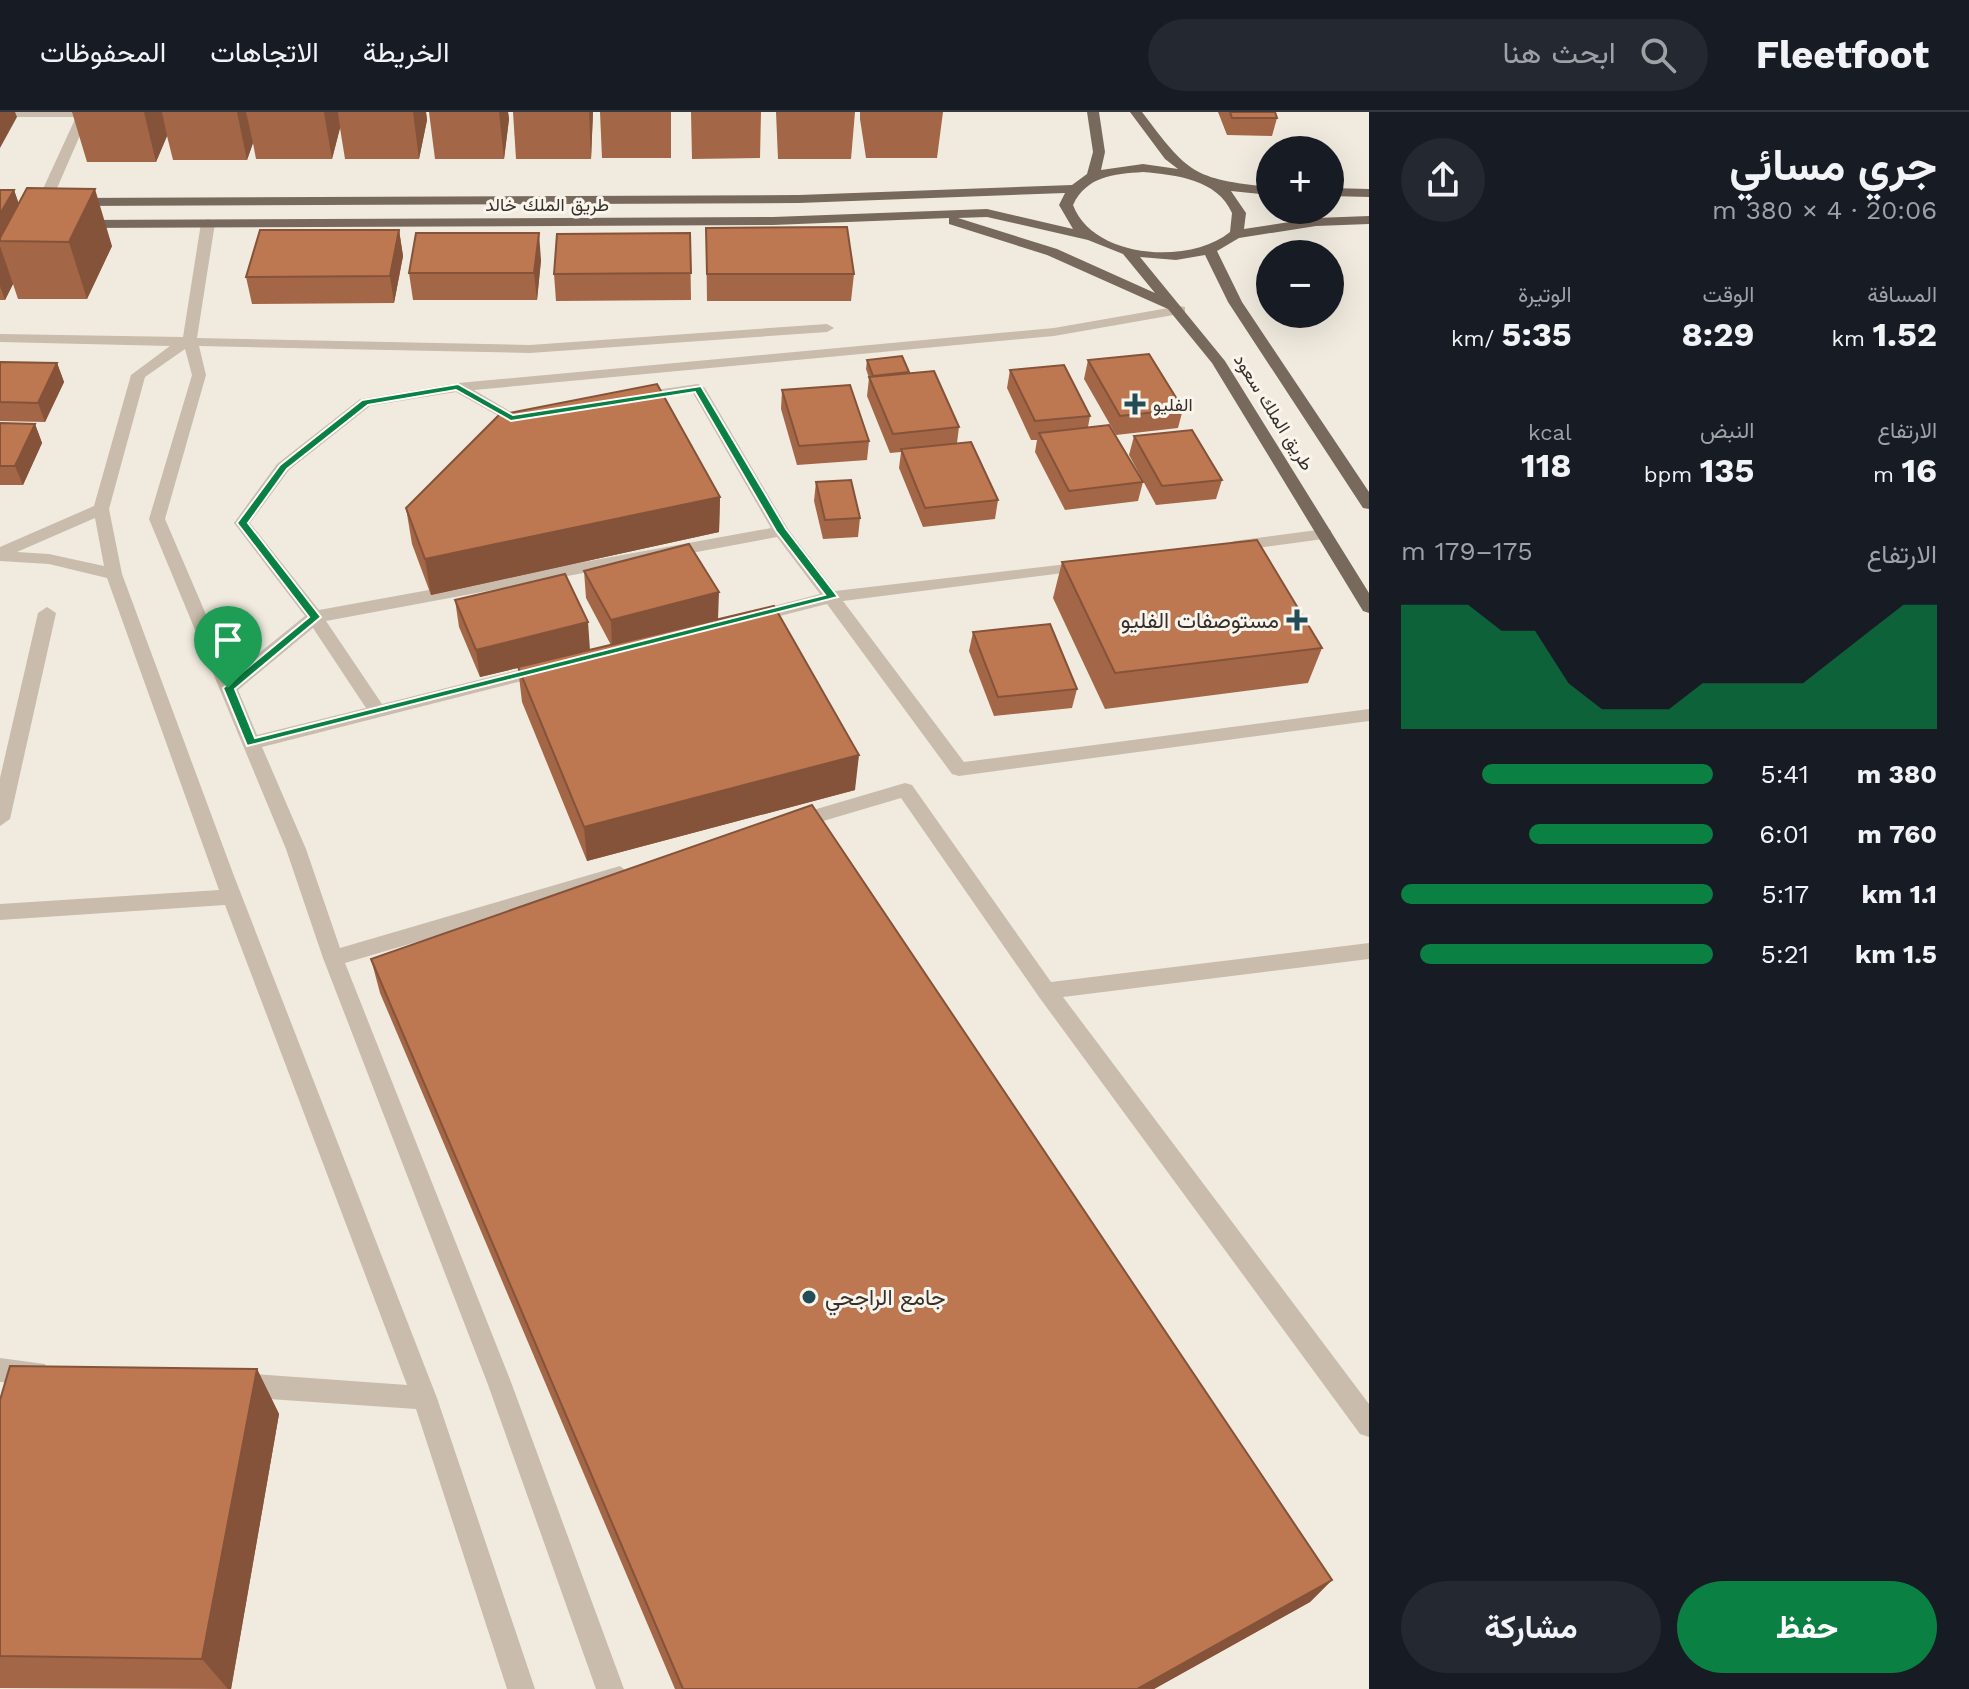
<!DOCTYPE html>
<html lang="ar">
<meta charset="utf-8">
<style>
:root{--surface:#171b24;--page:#242831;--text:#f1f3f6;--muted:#9ea1a6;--line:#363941;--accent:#0b8043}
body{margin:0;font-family:"Work Sans",Vazirmatn,sans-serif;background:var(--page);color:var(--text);direction:rtl;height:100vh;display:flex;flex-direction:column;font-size:30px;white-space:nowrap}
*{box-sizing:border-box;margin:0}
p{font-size:26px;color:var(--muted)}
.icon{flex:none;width:44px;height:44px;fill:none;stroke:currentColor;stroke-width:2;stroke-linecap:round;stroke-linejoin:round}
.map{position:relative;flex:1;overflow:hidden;direction:ltr}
.sheet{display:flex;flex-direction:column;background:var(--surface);width:600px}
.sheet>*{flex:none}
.buttons{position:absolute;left:1256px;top:24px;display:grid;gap:16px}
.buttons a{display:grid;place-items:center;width:88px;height:88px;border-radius:50%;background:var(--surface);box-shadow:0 8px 32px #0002;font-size:40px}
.pin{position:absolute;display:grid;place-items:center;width:68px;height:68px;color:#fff;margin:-82px -34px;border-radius:50% 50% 50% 0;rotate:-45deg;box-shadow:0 0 8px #0007}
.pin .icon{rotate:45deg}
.round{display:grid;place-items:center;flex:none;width:84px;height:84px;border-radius:42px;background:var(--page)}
.head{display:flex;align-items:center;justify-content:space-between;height:136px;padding:0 32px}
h1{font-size:44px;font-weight:700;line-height:60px}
.stats{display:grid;grid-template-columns:repeat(3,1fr);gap:12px;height:136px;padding:8px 32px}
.stats div{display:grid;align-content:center}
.stats b{font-size:34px;font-weight:700}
.stats small{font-size:22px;font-weight:400}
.stats p{font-size:22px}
.chart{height:224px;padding:16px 32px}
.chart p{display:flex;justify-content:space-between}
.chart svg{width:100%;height:144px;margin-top:8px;fill:var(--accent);opacity:.7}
.primary-button{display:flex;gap:16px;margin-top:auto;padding:16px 32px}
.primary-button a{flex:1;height:92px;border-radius:48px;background:var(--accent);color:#fff;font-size:32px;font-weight:700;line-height:92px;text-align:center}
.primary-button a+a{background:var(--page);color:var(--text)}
ul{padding:0 32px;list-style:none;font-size:26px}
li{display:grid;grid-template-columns:128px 96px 1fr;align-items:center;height:60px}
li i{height:20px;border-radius:10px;background:var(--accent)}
header{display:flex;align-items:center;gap:48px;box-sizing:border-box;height:112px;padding:0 40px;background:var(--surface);border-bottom:2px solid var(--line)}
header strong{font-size:38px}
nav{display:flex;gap:44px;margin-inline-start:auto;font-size:28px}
.search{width:560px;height:72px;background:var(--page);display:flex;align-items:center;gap:20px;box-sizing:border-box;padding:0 28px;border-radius:44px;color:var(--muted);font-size:30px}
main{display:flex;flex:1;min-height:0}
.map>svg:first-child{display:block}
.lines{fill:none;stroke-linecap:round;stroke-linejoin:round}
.minor{fill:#c9bcac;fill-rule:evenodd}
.major{fill:#78695d;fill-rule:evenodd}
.wall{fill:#a36646}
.shaded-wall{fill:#845339}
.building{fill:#bd7751;stroke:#845339;stroke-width:2}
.route{fill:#0b8043;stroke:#fff;stroke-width:2;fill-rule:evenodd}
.poi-dot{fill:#234d56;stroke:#f9f4ec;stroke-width:3}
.labels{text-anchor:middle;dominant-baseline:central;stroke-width:6;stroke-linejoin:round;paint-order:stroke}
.far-street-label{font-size:18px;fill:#37302a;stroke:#f9f4ec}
.far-poi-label{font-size:18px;fill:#37302a;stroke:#f9f4ec;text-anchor:start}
.poi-label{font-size:22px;fill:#37302a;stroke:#f9f4ec;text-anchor:end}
</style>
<header>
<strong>Fleetfoot</strong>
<div class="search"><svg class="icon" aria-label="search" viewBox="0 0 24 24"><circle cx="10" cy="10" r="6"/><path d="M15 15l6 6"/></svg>ابحث هنا</div>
<nav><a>الخريطة</a><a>الاتجاهات</a><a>المحفوظات</a></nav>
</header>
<main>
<section class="sheet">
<div class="head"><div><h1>جري مسائي</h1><p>20:06 · 4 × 380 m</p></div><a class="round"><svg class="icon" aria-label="share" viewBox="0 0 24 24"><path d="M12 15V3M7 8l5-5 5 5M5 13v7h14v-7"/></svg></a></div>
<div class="stats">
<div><p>المسافة</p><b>1.52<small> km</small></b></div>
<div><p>الوقت</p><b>8:29</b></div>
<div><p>الوتيرة</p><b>5:35<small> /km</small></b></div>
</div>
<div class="stats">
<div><p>الارتفاع</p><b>16<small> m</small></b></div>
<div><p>النبض</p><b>135<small> bpm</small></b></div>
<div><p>kcal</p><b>118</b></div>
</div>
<div class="chart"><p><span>الارتفاع</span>175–179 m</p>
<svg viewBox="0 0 160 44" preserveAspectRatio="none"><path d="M0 44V6L10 6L20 6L30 14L40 14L50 30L60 38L70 38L80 38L90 30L100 30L110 30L120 30L130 22L140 14L150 6L160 6V44z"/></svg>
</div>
<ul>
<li><b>380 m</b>5:41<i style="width:74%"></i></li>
<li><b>760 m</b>6:01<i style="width:59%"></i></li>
<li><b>1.1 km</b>5:17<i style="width:100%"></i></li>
<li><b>1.5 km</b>5:21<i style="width:94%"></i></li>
</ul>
<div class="primary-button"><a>حفظ</a><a>مشاركة</a></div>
</section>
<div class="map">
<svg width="1369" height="1577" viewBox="0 0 1369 1577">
<rect width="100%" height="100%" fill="#f1ebdf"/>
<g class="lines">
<!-- minor -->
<g class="minor">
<path d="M0,0h105l1,1 -18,4 -37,85 -7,4 -7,-4 39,-85h-76z"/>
<path d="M208,107l7,4 -18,115 333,7 297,-21 7,4 -7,4 -297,21 -331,-7 7,29 -41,144 67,156 73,-59 -71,-93 43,-59 83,-65 98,-16 596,-55 126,-22 5,1v6l-131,23 -580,54 39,23 15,-4 8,5 -25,9 -55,-31 -86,14 -81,64 -39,53 69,87 452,-82 -78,-135 -58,8 -7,-4 7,-4 63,-9 7,4 83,141 47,62 258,-30v8l-6,1 -244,31 121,161 405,-53v12l-410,55 -7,-2 -125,-170 -75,19 -6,-2 -3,-4 3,-4 74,-19 -43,-57 -451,84 56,83 160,-40 9,6 -9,6 -280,71 44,102 34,99 280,-82 10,8 -10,8 -275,81 166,419 113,307h-28l-109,-307 -164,-424 -37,-109 -137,-330 43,-144 -7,-26 -40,28 -36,132 13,65 112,302 203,522 98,291h-28l-91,-280 -177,-12 -9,-4 -3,-8 3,-8 9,-4 168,12 -182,-480 -225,15v-16l219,-14 -112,-312 -58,-14 -49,-3v-14l94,-41 37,-131 39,-29 -170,-4v-8l183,3 18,-114zM95,406l9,48 -55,-12 -32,-2zM313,516l53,80 -109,27 -19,-45z"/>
<path d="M1325,417l6,1v8l-97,13 -8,-5 8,-5z"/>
<path d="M47,495l9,6 -46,206 -10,7v-48l38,-165z"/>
<path d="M905,671l7,2 139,197 318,-39v16l-306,38 306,407v33l-9,-3 -321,-437 -138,-199 -108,32 -10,-7 3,-5z"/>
<path d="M0,1246l45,6 3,8 -3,8 -9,4 -36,-2z"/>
</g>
<!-- major -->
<g class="major">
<path d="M1087,0h12l6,40 -4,18 42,-6 35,5 -13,-10 -35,-47h12c46,61 51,67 128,75v8l-39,-4 15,22 -2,16 72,-11 53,-2v8l-53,2 -77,12 -22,13 25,51 127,190v17l-6,-1 -135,-206 -23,-47 -29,5 -36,-3 85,104 144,232v20l-6,-2 -151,-248 -44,-54 -121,-54 -98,-31v-6l-176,7 -693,3 -7,-4 7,-4 693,-3 214,-8 86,20 -14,-24 6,-12 -266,10 -727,3 -7,-4 7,-4 727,-3 273,-10 15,-11 6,-22zM1143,60c33,3 74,7 89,41l-2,19c-40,33 -137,27 -157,-27 14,-29 40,-31 70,-33zM987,105l101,23 35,14 32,39 -98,-44 -99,-31z"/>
<path d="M1330,76l39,1v8l-39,-1z"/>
</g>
</g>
<!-- wall -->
<g class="wall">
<path d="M72,0h354l1,8 -8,39h-74l-5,-31 -8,31h-76l-3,-16 -6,17h-74l-6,-24 -11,26h-69z"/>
<path d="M429,0h79l1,7 -5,40h-69z"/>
<path d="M513,0h80l-2,47h-75z"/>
<path d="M600,0h71v46h-69z"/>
<path d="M691,0h70l-1,46 -68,1z"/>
<path d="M776,0h79l-4,47h-73z"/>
<path d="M860,0h83l-6,46h-71l-6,-39z"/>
<path d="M1218,0h57l2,6 -5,18 -45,-1z"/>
<path d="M0,78h14l5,14 93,42 -25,53h-69l-5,-15 -8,16h-5z"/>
<path d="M706,116l148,46 -3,27h-144z"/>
<path d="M399,118l4,26 -9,47 -142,1 -6,-27z"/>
<path d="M690,121l1,67 -135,1 -2,-27z"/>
<path d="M541,148l-4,40h-124l-4,-27z"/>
<path d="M867,248l92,67 -2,16 41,57 -3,19 -72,8 -24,-59 2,-16 -11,1 -23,-57 2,-18 -3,-9z"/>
<path d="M1088,248l95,49 -5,19 -62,7 -32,-56z"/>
<path d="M0,250l57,1 7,19 -19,40 -45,-1z"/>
<path d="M1010,258l80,46 -2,11 55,55 -5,19 -73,9 -30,-58 2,-12h-6l-24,-52z"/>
<path d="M782,278l87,51 -2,19 -70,5 -16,-56z"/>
<path d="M0,311l35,1 7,19 -19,42h-23z"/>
<path d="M1134,324l88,44 -6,19 -60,6 -27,-50z"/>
<path d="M816,370l44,36 -2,19 -35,2 -9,-38z"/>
<path d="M720,385l-1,35 -288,63 -19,-51 -6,-36z"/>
<path d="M1062,450l260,86 -14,35 -203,26 -52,-111z"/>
<path d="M584,459l134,48 137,171 -268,71 -65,-159 -4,-34 -38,9 -21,-50 -4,-27 135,50 21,-5 -25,-47z"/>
<path d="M973,520l104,57 -5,19 -78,8 -25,-65z"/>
<path d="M371,847l961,621 -22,22 -156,87h-479l-295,-696z"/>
<path d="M257,1257l22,45 -48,275 -231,-1v-288z"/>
</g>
<!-- shaded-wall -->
<g class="shaded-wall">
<path d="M0,0h15l2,5 -17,31z"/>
<path d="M144,0h18l5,24 -11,26z"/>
<path d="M237,0h9l7,31 -6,17z"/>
<path d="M324,0h14l2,16 -8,31z"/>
<path d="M413,0h13l1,8 -8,39z"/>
<path d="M499,0h9l1,7 -5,40z"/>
<path d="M589,0h4l-2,47z"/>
<path d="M95,77l17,57 -25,53 -18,-57z"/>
<path d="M14,78l17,51h-31v-27z"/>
<path d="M399,118l4,26 -9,47 -4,-27z"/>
<path d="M539,121l2,27 -4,40 -3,-27z"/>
<path d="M0,134l13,38 -8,16 -5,-14z"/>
<path d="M57,251l7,19 -19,40 -7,-19z"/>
<path d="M35,312l7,19 -19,42 -8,-19z"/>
<path d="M720,385l-1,35 -288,63 -6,-36z"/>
<path d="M719,480l-1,27 -106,29 -1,-28z"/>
<path d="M588,510l2,28 -110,27 -4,-27z"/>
<path d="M859,643l-4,35 -268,71 -3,-34z"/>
<path d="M257,1257l22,45 -48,275h-3l-26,-30z"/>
<path d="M1332,1468l-22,22 -156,87h-17z"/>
</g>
<!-- building -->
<g class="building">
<path d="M1230,0h45l2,6h-45z"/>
<path d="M27,76l68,1 -26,53 -69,-1v-3z"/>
<path d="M0,78h14l-14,24z"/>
<path d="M847,115l7,47h-147l-1,-46z"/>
<path d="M260,118h139l-9,46 -144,1z"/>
<path d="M416,121h123l-5,40h-125z"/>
<path d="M690,121l1,40 -137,1 3,-40z"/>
<path d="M1149,242l34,55 -63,7 -32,-56z"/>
<path d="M902,244l7,16 -36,4 -6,-16z"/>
<path d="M0,250l57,1 -19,40 -38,-1z"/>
<path d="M1064,253l26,51 -55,5 -25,-51z"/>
<path d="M934,259l25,56 -66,7 -24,-57z"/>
<path d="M657,272l63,113 -295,62 -19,-51 93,-93z"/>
<path d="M850,273l19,56 -70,5 -17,-56z"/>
<path d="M0,311l35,1 -20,42h-15z"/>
<path d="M1109,313l34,57 -74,9 -30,-58z"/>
<path d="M1192,318l30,50 -60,6 -28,-50z"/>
<path d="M971,330l27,58 -73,8 -24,-59z"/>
<path d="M851,368l9,38 -35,2 -9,-38z"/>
<path d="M1257,428l65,108 -207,25 -53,-111z"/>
<path d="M689,432l30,48 -108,28 -27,-49z"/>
<path d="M565,462l23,48 -112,28 -21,-50z"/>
<path d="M774,494l85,149 -275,72 -66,-160z"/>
<path d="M1050,512l27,65 -79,8 -25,-65z"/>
<path d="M812,693l520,775 -195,109h-454l-312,-730z"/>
<path d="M10,1254l247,3 -55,290 -202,-3v-256z"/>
</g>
<!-- route -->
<path class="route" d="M458,272l55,31 188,-29 85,143 52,68 -591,149 -24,-58 86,-71 -72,-94 43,-58 82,-65zM456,278l55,31 184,-29 81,139 49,64 -570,143 -20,-49 86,-72 -73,-94 39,-54 81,-64z"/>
<!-- markers -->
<g class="poi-dot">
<path d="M1131 280h8v8h8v8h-8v8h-8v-8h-8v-8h8z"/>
<path d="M1293 496h8v8h8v8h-8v8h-8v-8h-8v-8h8z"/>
<circle cx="809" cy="1185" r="8"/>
</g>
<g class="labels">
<!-- far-street labels -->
<g class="far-street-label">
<text x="547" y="92">طريق الملك خالد</text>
<text transform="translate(1274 300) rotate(58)">طريق الملك سعود</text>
</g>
<!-- far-poi labels -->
<g class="far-poi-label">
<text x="1153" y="292">الفليو</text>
</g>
<!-- poi labels -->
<g class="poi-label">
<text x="1279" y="508">مستوصفات الفليو</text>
<text x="825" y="1185" text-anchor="start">جامع الراجحي</text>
</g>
</g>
</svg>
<div class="buttons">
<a>+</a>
<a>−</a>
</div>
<div class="pin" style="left:228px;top:576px;background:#1e9e55"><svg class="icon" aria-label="arrive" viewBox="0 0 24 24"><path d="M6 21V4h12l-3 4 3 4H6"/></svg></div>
</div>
</main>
